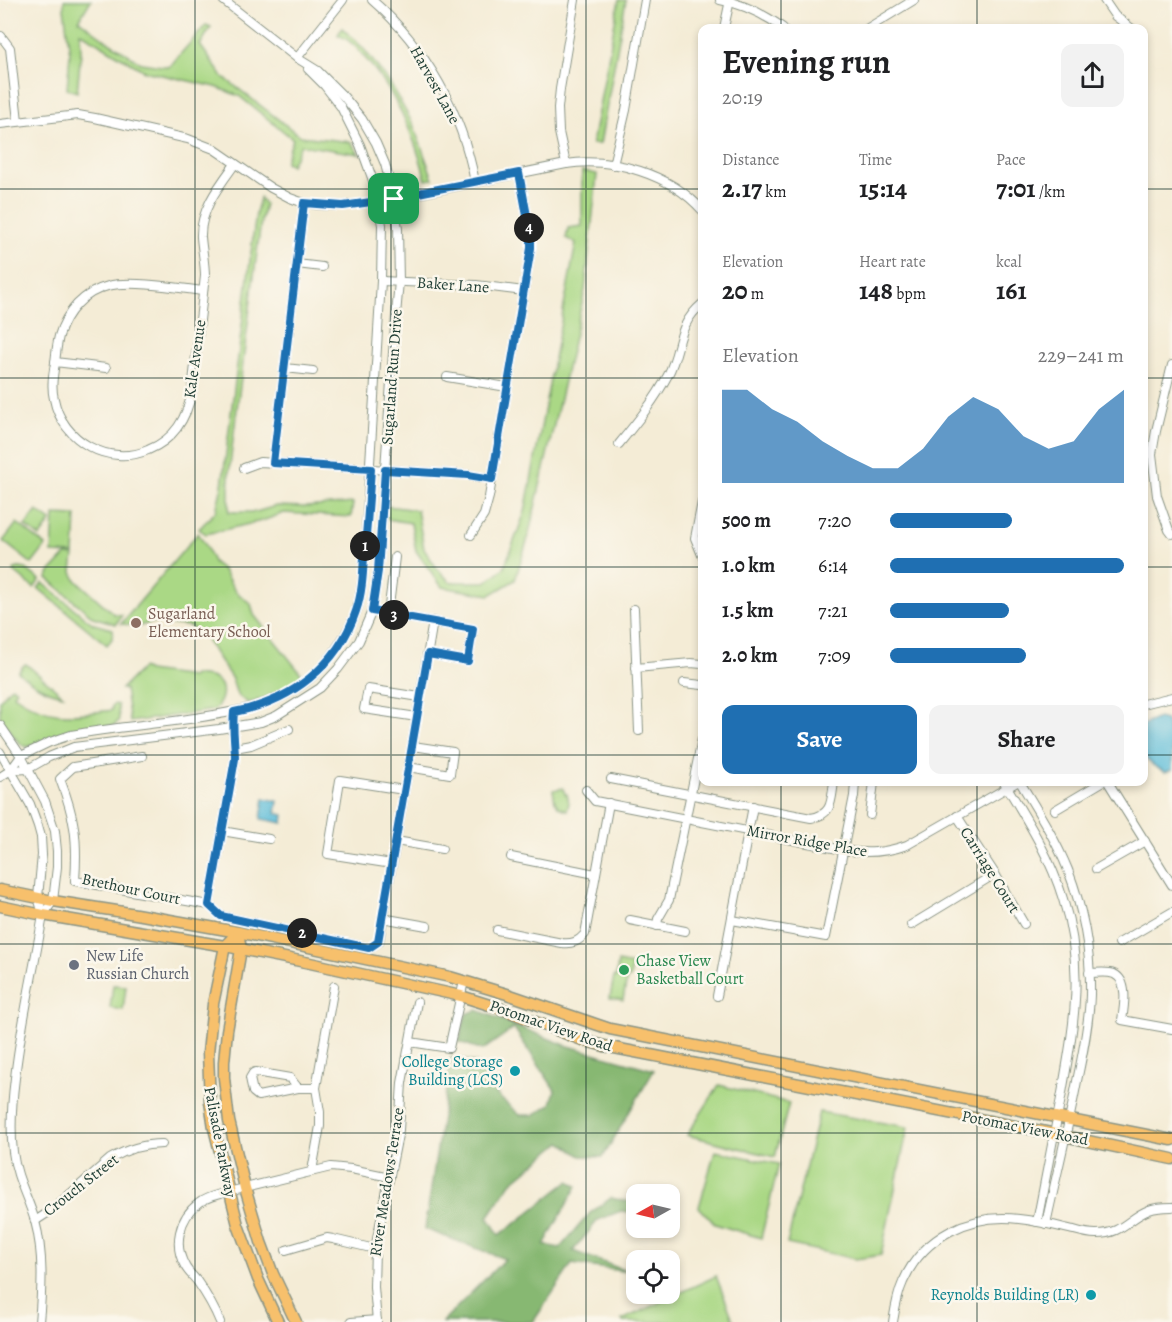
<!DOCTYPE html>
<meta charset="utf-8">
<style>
:root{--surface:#fff;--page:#f2f2f2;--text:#202124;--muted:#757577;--accent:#1f6fb2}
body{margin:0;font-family:Alegreya,serif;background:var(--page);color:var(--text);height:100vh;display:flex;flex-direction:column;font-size:22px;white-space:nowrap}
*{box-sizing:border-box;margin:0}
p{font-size:20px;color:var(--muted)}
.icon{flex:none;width:33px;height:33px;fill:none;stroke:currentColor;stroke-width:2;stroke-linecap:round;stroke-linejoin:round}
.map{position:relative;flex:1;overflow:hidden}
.details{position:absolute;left:698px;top:24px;width:450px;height:762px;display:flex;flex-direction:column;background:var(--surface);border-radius:12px;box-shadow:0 3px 9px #0003}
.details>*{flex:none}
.needle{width:39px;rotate:262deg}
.tools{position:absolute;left:626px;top:1184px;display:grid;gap:12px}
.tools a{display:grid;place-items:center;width:54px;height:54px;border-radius:12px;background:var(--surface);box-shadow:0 3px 9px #0003;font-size:30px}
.pin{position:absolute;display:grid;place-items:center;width:51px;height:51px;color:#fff;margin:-26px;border-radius:12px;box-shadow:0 3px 9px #0006}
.km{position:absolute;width:30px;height:30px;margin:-15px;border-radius:50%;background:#222;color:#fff;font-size:16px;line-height:30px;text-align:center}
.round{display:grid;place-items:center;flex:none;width:63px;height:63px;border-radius:12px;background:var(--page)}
.head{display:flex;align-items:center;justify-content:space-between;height:102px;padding:0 24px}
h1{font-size:33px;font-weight:600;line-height:45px}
.stats{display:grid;grid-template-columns:repeat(3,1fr);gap:9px;height:102px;padding:6px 24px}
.stats div{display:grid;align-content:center}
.stats b{font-size:26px;font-weight:600}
.stats small{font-size:16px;font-weight:400}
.stats p{font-size:16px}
.chart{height:168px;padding:12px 24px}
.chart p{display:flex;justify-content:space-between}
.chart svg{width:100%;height:108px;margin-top:6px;fill:var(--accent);opacity:.7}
.button{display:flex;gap:12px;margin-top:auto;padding:12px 24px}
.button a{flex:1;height:69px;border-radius:12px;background:var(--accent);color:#fff;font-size:24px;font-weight:600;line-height:69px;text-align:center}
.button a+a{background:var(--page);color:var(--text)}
ul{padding:0 24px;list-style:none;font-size:20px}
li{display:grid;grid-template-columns:96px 72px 1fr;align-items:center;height:45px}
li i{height:15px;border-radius:8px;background:var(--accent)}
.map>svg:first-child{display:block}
.green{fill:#aad885;stroke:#648a5c;stroke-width:1.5}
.forest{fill:#87b872;stroke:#537a53;stroke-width:1.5}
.water{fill:#5abbd8;stroke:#3c7c86;stroke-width:1.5}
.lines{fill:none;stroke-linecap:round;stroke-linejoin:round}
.minor-casing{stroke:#8a9485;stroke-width:10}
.major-casing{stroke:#8a9485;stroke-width:13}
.minor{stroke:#fff;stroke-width:8}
.major{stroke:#f7c06c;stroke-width:10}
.route-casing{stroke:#fff;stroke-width:12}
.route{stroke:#1f6fb2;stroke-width:8}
.grid{fill:none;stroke:#1f3d34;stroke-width:1.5;stroke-opacity:0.55}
.education-dot{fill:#8d6e63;stroke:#fbf7ec;stroke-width:2}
.worship-dot{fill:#6b7280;stroke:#fbf7ec;stroke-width:2}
.leisure-dot{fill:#2e9e5b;stroke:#fbf7ec;stroke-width:2}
.culture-dot{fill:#0f9aa8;stroke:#fbf7ec;stroke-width:2}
.labels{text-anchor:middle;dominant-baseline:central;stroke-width:5;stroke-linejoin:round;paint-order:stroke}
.street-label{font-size:16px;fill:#1f3d34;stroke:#fbf7ec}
.education-label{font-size:16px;fill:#785e54;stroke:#fbf7ec;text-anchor:start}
.worship-label{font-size:16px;fill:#5b616d;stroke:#fbf7ec;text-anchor:start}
.leisure-label{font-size:16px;fill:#27864d;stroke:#fbf7ec;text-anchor:start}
.culture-label{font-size:16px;fill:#0d838f;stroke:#fbf7ec;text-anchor:end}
</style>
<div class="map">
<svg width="1172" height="1322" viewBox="0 0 1172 1322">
<rect width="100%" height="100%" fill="#fbf7ec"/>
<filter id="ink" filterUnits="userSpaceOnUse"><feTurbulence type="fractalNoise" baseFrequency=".0167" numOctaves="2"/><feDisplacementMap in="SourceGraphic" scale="12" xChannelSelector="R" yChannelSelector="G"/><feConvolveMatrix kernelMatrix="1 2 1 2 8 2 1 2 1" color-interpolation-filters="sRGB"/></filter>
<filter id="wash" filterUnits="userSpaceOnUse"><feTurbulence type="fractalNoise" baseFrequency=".008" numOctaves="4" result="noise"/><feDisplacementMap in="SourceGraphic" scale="24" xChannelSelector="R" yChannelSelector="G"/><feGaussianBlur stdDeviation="1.35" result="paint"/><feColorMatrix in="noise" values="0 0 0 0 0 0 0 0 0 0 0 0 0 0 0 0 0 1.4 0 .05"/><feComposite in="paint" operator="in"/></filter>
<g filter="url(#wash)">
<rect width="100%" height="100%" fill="#f4ecd6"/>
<!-- green -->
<g class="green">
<path d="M64,0h27l-12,20 27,20 35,23 28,4 37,-42 5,2 -11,18 22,31 78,60 51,6 8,12 -58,-9 -10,20 -6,-3 8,-23 -54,-43 -23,-9 -72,-16 -64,-39 1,20 -4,40 -10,-3 3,-35 -6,-46z"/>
<path d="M619,0h7l-26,144h-8z"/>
<path d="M342,28l21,20 26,34 24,42 20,55 -7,1c-11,-43 -30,-87 -60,-121 -5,-6 -10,-13 -16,-17 -3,-3 -8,-5 -12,-7z"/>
<path d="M582,171l15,3 -12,116 -57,248 -13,42 -25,15 -48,-8 -26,-36 -5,-28 -24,-4v-13l30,4 7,39 12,18 14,15h36l18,-14 21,-56 51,-269 -10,-5 2,-10 14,-2z"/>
<path d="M260,198l5,6 -4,17 -29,227 -3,26v38h27l20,-6 30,1 47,-4 -2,14 -67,-4 -22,8 -56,13 -7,-5 17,-18 6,-25 34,-273z"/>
<path d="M37,511l14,10 -11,16 -15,-11z"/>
<path d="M54,515l22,1 -2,38 -22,-1z"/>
<path d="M17,523l29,23 -14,18 -29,-23z"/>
<path d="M198,533l7,11 8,18 10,8 12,21 16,13 3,11 49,61c-17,12 -34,23 -55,27l-11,-8 -5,-16 -29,-44 -14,-9 -36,-4 -13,4 -19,-2z"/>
<path d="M66,555h8l-2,17 4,8 38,34 8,1 -6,9 -23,-7 -46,-39 4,-7z"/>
<path d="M19,568l7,1 14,11 -6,8 -21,-17 2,-2z"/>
<path d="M43,583l45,37 6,4 19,5 -1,10 -5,6 -69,-57z"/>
<path d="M26,664l37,31c-18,-3 -31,-12 -45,-23l6,-7z"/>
<path d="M142,668l6,3 44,6 1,-2c7,1 14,1 20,3 15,7 10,23 1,32l-84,12 -5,-33h-4z"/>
<path d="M13,687l3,3 -2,5c35,25 58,20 98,15v-4l3,-2 3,1 1,15 -4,5c-20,3 -41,4 -60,11 -8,3 -24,13 -31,10 -6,-2 -19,-22 -24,-28v-18l10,-12z"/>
<path d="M563,788l2,6h2l2,9 -2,7 -8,-3 -4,-5 -2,-12z"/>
<path d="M618,962l14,3 -2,13h-3l-4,22 -13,-2 4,-22 2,1z"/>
<path d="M113,985l13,1 -3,24 -13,-2z"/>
<path d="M719,1085l70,18 -14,54 -88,-22z"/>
<path d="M819,1112l89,15 -27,128 -25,4 -69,-15z"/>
<path d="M715,1151l64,13 -18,74 -46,-14 -16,-17z"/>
<path d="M716,1276l18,46h-111l-1,-2z"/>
</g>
<!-- forest -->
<path class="forest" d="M477,1010l88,35 89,25 -51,87 -22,-1 -20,-14 -50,41 -23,34 11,18 17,-12 53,-42 8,5 -33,59 16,3 30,-35 21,-15 25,5v10l-15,-2 -23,9 -25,31 56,21 -57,-8 -39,58h-91l63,-63 -80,-30 26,-172 25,6 23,34 21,18h14l17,-11 4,-14 -41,-62 -31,22 -24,-8 7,-28z"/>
<!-- water -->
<g class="water">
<path d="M1158,718l8,2 6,20v30l-7,2c-27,-13 -22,-20 -22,-47z"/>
<path d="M264,798l14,3 -2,12 8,2 -1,8 -22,-4z"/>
</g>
</g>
<g filter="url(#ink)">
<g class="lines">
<defs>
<g id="minor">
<path d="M372,0c54,47 90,113 103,182"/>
<path d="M720,0c24,4 44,14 63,28"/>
<path d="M1104,0l11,16 16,12"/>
<path d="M724,28l6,-28"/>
<path d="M868,28l46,-28"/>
<path d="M1,36l9,12 8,73"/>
<path d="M297,58l46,-58"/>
<path d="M0,124l78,-9 17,3 93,21 26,10 57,39 19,10 14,5 14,2 25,1 51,-7 172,-35c47,-7 104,10 136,46"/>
<path d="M566,164l-7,-32 -1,-24 2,-19 15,-89"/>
<path d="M613,165l13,-55 19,-110"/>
<path d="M297,264l25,3"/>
<path d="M381,281l95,4 48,6"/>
<path d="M203,291c-24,-3 -72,-11 -95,-5 -24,6 -42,26 -49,50 -2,8 -3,18 -4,27 -2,12 -4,24 -1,36 8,42 55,68 94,51 27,-11 39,-32 44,-59l13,-115c0,-13 -3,-26 -4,-39 -1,-27 18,-51 34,-73"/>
<path d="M55,362l51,6"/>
<path d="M1172,365l-16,66 -4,23 5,42 12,34 3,4"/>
<path d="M285,368l28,3"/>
<path d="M447,377l60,10"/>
<path d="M619,444c18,-22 36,-44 49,-69 14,-27 8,-49 34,-71"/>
<path d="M273,463l31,-260"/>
<path d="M244,468l16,-6 208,13 24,4"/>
<path d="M471,535l13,-20 5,-18 42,-249v-11l-12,-64"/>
<path d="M702,555l-7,-17 7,-36"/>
<path d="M634,609l5,122"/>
<path d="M372,611l101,18 -5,32 -41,-7"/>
<path d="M388,614l7,-57"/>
<path d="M636,668l55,-5 11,1"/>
<path d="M684,683l18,2"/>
<path d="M1143,704l29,-7"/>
<path d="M417,717l-53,-8 4,-20 52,8"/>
<path d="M0,725l21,31 24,45 10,30 2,20v16l-4,34 -10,14c-9,55 -22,108 -28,163 -3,24 -5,50 -2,74 3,26 15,45 22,69 9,33 7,68 4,101"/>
<path d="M235,748l16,-3 38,-16"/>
<path d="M0,752l30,52 8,22 3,11 1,18 -4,42 5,18"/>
<path d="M142,756l-69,11 -13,12c15,39 18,60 15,102l134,24 12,11 148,32 10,-6 54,-321"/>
<path d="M408,767l42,7 3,-22 -40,-6"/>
<path d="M11,770l17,-1 21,-12 25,-10 145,-18 42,-7 15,-6 44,-28 18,-19 21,-28 13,-30 6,-40 16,-233 5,-57 -1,-52 -4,-30 -9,-35 -9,-21 -14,-24 -18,-22 -26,-26 -21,-13 -74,-58"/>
<path d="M0,777l11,-7 10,-14 29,-14 21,-7c43,-8 87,-11 131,-18 57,-9 104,-19 136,-71 8,-12 15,-24 19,-37 6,-21 6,-42 8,-63l16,-265 1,-56 -7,-39 -15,-41 -19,-38 -16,-21 -17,-17"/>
<path d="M611,779l200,39c22,-3 20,-18 23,-36"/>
<path d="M1004,782c23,38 46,74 59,117 22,68 11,126 -1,194 -8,43 -17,86 -25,129"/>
<path d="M1020,782c17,28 35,56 48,88 15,39 23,83 22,125 -1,29 -7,58 -13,86 -9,48 -21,96 -31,143"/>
<path d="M1108,782l64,103"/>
<path d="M586,790l9,11 248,49c23,4 42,3 64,-5l110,-63"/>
<path d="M1055,810l47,-28"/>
<path d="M870,815l4,-33"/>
<path d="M957,816l38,58 29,50"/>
<path d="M222,831l47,8"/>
<path d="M396,841l46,8"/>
<path d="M511,857l84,17"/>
<path d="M392,864l-64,-10 12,-74 64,10"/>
<path d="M1096,869l49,-28"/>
<path d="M209,905l26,-146 -2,-38"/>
<path d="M382,918l45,8"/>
<path d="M630,920l55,11"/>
<path d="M732,920l94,17 28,-141 1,-14"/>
<path d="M911,925l84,-51"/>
<path d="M657,926l1,-7 11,-19 33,-161"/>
<path d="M497,930l65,13c10,1 16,-1 23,-9l24,-131"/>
<path d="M1119,943l53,-31"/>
<path d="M1089,973c7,0 18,-2 25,1 15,7 10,33 8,46l50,9"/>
<path d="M717,996l36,-190"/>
<path d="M410,1042l39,6 15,-67"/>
<path d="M255,1072l35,6 8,10 -40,8 -5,-4 -3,-14 3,-5z"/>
<path d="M298,1088h18"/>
<path d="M312,1171l8,-45v-14l-4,-24 18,-102"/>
<path d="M35,1221l14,-9 21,-18 40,-35c17,-10 33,-15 52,-15"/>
<path d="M286,1250l41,-12 6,1 42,10"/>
<path d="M220,1322c-6,-15 -14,-28 -23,-41 -4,-5 -9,-9 -12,-15 -12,-21 -6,-48 14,-63 6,-5 14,-7 21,-9l111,-27 20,2 39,8"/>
<path d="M351,1322l26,-2"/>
<path d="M377,1322l-3,-35 1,-38 24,-119 3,-47 15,-81"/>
<path d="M893,1322c2,-13 4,-27 10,-40 20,-46 68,-69 116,-63 19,2 37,7 55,11 7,2 15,4 22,4 27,0 32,-16 53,-24 8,-3 15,-3 23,-3"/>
</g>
<g id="major">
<path d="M0,890l53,11 83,13 102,18 212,45 57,17 103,35 562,111"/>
<path d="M0,906l43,9 182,31 85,17 151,33 41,13 80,31 22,6 437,85 131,28"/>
<path d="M238,932l-13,14 -12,58 -5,49 2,49 4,26 24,97 20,54 20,43"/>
<path d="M238,932l3,17 -14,82 -3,31v16l5,43 16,67 16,54 12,32 23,48"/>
</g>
</defs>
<!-- minor casing -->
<use href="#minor" class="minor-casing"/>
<!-- major casing -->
<use href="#major" class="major-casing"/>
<!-- minor -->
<use href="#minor" class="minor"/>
<!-- major -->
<use href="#major" class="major"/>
</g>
</g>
<g class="lines" filter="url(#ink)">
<defs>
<path id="route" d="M519,173l12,64v11l-39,231 -24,-4 -83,-5 -7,101 -6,40 101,18 -5,32 -40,-7 -50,288 -9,6 -148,-32 -12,-11 26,-146c0,-17 -3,-30 -1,-47 56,-10 104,-46 122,-101 6,-17 7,-36 8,-54 3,-29 5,-59 7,-88l-98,-6 31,-260 39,3 35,-5z"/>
</defs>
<!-- route casing -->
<use href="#route" class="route-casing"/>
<!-- route -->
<use href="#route" class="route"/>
</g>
<!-- grid -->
<path class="grid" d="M195,0v1322M391,0v1322M586,0v1322M781,0v28M977,0v28M0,189h702M1143,189h29M0,378h702M1143,378h29M0,567h702M1143,567h29M0,755h702M1143,755h29M781,782v540M977,782v540M0,944h1172M0,1133h1172"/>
<!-- markers -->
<circle class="education-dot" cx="136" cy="623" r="6"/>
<circle class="worship-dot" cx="74" cy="965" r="6"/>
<circle class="leisure-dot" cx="624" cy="970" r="6"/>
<g class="culture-dot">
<circle cx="515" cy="1071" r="6"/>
<circle cx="1091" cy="1295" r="6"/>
</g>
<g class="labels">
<!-- street labels -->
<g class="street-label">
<text transform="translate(435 85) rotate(61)">Harvest Lane</text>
<text transform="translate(453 285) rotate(4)">Baker Lane</text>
<text transform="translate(195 359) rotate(-82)">Kale Avenue</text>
<text transform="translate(392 377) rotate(-86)">Sugarland Run Drive</text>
<text transform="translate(807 841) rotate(10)">Mirror Ridge Place</text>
<text transform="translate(990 870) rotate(58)">Carriage Court</text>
<text transform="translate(131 889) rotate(12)">Brethour Court</text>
<text transform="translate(551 1026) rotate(19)">Potomac View Road</text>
<text transform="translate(1025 1128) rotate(11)">Potomac View Road</text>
<text transform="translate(220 1142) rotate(79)">Palisade Parkway</text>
<text transform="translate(387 1182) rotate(-81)">River Meadows Terrace</text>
<text transform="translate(81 1185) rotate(-38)">Crouch Street</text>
</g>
<!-- education labels -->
<g class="education-label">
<text x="148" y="614">Sugarland<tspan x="148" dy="18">Elementary School</tspan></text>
</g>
<!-- worship labels -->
<g class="worship-label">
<text x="86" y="956">New Life<tspan x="86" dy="18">Russian Church</tspan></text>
</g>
<!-- leisure labels -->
<g class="leisure-label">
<text x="636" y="961">Chase View<tspan x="636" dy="18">Basketball Court</tspan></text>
</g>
<!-- culture labels -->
<g class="culture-label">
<text x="503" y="1062">College Storage<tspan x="503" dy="18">Building (LCS)</tspan></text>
<text x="1079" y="1295">Reynolds Building (LR)</text>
</g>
</g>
</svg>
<div class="tools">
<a><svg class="needle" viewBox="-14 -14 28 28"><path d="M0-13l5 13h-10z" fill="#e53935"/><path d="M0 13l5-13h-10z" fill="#757577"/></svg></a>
<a><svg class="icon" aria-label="locate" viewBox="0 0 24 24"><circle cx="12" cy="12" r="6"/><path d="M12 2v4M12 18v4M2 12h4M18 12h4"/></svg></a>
</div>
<div class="pin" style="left:394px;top:199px;background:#1e9e55"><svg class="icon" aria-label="arrive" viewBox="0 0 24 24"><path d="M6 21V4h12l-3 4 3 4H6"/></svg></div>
<b class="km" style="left:365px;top:546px">1</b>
<b class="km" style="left:302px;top:933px">2</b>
<b class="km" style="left:394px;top:615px">3</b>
<b class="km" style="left:529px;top:228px">4</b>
<section class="details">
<div class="head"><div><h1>Evening run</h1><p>20:19</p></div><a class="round"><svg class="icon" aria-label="share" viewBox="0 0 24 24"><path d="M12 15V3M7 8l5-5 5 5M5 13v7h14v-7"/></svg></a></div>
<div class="stats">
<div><p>Distance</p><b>2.17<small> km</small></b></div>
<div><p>Time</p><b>15:14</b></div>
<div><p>Pace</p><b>7:01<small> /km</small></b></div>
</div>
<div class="stats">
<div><p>Elevation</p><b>20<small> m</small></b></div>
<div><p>Heart rate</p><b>148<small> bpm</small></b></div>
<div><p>kcal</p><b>161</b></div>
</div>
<div class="chart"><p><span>Elevation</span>229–241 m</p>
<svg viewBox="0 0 160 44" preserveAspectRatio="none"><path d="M0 44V6L10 6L20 14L30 19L40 27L50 33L60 38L70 38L80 30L90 17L100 9L110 14L120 25L130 30L140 27L150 14L160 6V44z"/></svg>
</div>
<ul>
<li><b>500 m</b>7:20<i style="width:52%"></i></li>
<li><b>1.0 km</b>6:14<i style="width:100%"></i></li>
<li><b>1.5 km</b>7:21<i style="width:51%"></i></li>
<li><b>2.0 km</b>7:09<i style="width:58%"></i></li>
</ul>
<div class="button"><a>Save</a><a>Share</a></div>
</section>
</div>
